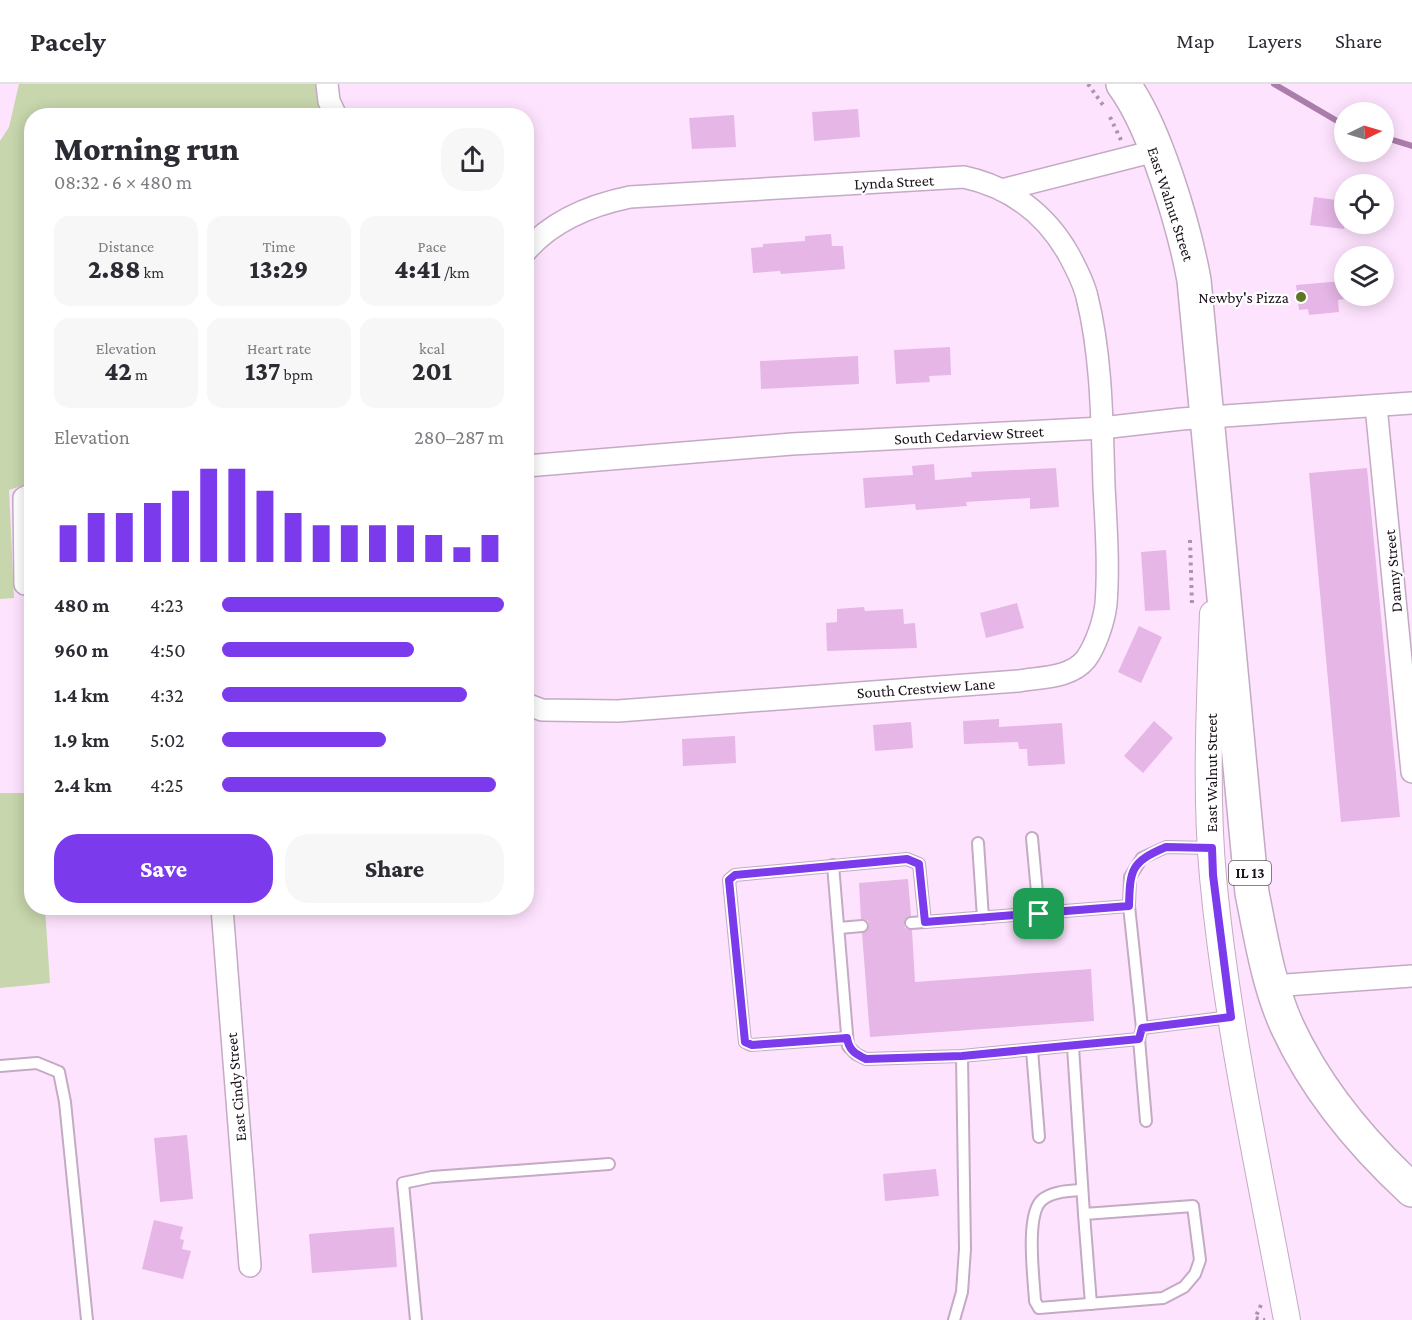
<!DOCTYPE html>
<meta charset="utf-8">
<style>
:root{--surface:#fff;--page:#f7f7f7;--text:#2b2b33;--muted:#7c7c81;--line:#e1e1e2;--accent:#7c3aed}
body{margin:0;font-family:"Crimson Pro",serif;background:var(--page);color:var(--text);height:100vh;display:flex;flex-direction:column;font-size:22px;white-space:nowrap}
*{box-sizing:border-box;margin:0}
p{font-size:20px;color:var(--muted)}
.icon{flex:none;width:33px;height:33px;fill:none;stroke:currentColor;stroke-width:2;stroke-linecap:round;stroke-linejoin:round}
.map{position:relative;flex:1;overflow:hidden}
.drawer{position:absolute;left:24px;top:24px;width:510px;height:807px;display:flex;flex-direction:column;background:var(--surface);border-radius:24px;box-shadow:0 3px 15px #0003}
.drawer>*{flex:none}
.needle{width:39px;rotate:85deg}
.controls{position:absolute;left:1334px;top:18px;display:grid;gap:12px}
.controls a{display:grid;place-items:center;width:60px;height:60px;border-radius:50%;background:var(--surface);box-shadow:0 3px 15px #0003;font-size:30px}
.pin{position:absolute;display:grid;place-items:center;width:51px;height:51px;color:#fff;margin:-26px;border-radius:12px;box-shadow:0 3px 9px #0006}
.round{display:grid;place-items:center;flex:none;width:63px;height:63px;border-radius:24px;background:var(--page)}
.head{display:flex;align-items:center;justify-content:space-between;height:102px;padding:0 30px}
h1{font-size:33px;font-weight:800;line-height:45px}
.metrics{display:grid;grid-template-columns:repeat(3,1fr);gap:9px;height:102px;padding:6px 30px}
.metrics div{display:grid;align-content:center;border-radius:15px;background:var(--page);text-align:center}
.metrics b{font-size:26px;font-weight:800}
.metrics small{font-size:16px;font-weight:400}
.metrics p{font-size:16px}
.chart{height:168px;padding:12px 30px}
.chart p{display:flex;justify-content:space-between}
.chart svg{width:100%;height:108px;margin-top:6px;stroke:var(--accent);stroke-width:6}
.primary-button{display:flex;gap:12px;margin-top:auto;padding:12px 30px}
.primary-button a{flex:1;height:69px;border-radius:24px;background:var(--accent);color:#fff;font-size:24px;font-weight:800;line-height:69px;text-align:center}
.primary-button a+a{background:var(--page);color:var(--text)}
ul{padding:0 30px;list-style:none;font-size:20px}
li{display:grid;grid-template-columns:96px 72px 1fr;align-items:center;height:45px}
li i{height:15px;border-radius:8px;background:var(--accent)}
header{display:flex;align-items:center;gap:36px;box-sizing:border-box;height:84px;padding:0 30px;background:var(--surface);border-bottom:2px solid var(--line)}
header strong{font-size:28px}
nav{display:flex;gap:33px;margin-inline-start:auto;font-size:21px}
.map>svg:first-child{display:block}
.green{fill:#c7d6ac}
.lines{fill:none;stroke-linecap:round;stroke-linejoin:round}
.stream{stroke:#aa7daa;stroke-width:6}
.building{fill:#e6b6e6}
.service-casing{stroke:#c4aac4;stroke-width:14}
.minor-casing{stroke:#c4aac4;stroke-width:24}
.tertiary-casing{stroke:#c4aac4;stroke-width:28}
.trunk-casing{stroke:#c4aac4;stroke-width:36}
.path{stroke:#aa95aa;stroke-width:4;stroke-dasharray:3 4.5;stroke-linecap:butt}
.service{stroke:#fff;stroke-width:10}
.minor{stroke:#fff;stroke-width:21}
.tertiary{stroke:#fff;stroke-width:26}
.trunk{stroke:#fff;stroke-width:33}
.route-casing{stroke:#fff;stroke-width:12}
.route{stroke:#7c3aed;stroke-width:8}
.poi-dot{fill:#607627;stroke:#fff;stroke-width:2}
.labels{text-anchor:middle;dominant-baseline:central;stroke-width:4.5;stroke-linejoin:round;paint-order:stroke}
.shield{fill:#fff;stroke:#5f595f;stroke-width:1.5}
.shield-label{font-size:15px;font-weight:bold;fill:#1b121b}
.street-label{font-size:16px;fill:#1b121b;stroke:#fff}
.poi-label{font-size:16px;fill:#1b121b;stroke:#fff;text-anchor:end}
</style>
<header>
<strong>Pacely</strong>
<nav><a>Map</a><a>Layers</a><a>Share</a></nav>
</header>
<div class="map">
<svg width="1412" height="1236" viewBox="0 0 1412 1236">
<rect width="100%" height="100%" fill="#fee3fe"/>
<!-- green -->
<g class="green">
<path d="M19,0h298l8,31 -293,1 -1,367 -22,7 5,108 -14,1v-458l9,-14z"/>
<path d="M0,709h31l1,115h13l5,75 -50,5z"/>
</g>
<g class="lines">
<!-- stream -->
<g class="stream">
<path d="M1274,0l70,41"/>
<path d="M1383,53l29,9"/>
</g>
</g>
<!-- building -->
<g class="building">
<path d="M858,25l2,28 -46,4 -2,-29z"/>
<path d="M734,31l2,32 -44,2 -3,-31z"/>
<path d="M1314,113l30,4v28l-34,-4z"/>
<path d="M831,150l1,12h11l2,23 -64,5 -1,-3 -27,2 -2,-25 12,-1v-3l42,-3v-5z"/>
<path d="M1342,197l2,18 -6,1 1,12 -30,3 -1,-6 -9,1 -3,-25z"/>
<path d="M950,263l1,28 -22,1 1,6 -34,2 -2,-34z"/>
<path d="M858,272l1,28 -98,5 -1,-28z"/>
<path d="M934,380l1,16 37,-3 -1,-5 85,-4 3,39 -29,2v-11l-64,4 1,4 -51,4 -1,-6 -50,4 -2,-30 50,-3 -1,-9z"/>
<path d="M1367,384l33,349 -59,5 -32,-349z"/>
<path d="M1166,466l4,60 -25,1 -4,-59z"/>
<path d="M1017,519l7,25 -38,10 -6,-25z"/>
<path d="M864,523l1,4 38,-2 1,15 11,-1 2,25 -90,3 -1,-28 11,-1v-13z"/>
<path d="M1139,542l23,11 -21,46 -23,-11z"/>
<path d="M999,635v8l63,-4 3,41 -37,2 -1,-17h-8l-1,-7 -54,2 -1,-23z"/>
<path d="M1154,637l19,17 -30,35 -19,-17z"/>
<path d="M911,638l2,26 -38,3 -2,-26z"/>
<path d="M735,652l1,27 -53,3 -1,-27z"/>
<path d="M908,795l3,37 -7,7 1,5 7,2 3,52 176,-13 3,52 -224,16 -8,-104 7,-7 -1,-5 -7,-2 -2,-36z"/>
<path d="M187,1051l6,64 -33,3 -6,-64z"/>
<path d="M936,1085l3,27 -54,5 -2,-27z"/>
<path d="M154,1136l29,7 -3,12 4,1 -2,9 9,2 -8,28 -41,-10z"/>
<path d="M394,1143l3,40 -85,6 -3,-39z"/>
</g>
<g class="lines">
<defs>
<g id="service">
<path d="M1032,754l7,76"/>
<path d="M978,759l5,75"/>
<path d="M833,781l15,181 8,8 10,5 96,-3 177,-17 3,-11 -13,-122 1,-29 12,-19 24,-11 45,1"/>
<path d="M911,839l218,-17"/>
<path d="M839,844l23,-2"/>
<path d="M1142,944l88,-11"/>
<path d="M847,954l-96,7 -6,-3 -16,-162 6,-5 172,-16 12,5 6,58"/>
<path d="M1139,955l7,82"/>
<path d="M1073,963l11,167 109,-8 7,54 -5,14 -11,13 -21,11 -124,10 -4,-7c-1,-21 -10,-87 7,-101 10,-9 28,-9 40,-10"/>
<path d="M1032,966l7,87"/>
<path d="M0,982l37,-3 22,9 6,30 22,218"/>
<path d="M1084,1130l7,90"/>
<path d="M416,1236l-13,-137 29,-6 177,-13"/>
<path d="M954,1236l8,-28 3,-43 -3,-193"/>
</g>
<g id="minor">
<path d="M327,0l2,17 7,15"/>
<path d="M1002,106l153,-39"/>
<path d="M526,167c27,-31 65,-46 104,-54l334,-20c46,10 82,37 105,78 7,13 15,28 18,42 15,60 15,127 17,189 2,39 5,79 2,118 -2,17 -10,41 -20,55 -15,19 -44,18 -67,22l-401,30 -76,-1 -16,-6"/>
<path d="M1376,322l36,366"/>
<path d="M526,382l266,-22 310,-16 79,-9 231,-16"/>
<path d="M25,500l-1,-86 8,-4"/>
<path d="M222,824l28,358"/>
<path d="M1272,902l140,-10"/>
</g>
<path id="tertiary" d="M1213,530c-3,87 -8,177 0,263 14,149 47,296 74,443"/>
<path id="trunk" d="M1123,0c32,43 61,142 71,196l58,613c9,44 16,91 35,133 29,63 74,117 125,164"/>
</defs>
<!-- service casing -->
<use href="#service" class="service-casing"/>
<!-- minor casing -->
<use href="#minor" class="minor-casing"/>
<!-- tertiary casing -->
<use href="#tertiary" class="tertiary-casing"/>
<!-- trunk casing -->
<use href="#trunk" class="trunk-casing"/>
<!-- path -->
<g class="path">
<path d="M1088,0l15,21"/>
<path d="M1110,33l11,23"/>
<path d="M1190,456l2,65"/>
<path d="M1261,1221l-6,13 10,2"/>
</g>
<!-- service -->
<use href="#service" class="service"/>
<!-- minor -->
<use href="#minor" class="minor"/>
<!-- tertiary -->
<use href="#tertiary" class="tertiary"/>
<!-- trunk -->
<use href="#trunk" class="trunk"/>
</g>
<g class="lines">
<defs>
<path id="route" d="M1166,763l46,1 1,27 18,142 -89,11 -3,11 -177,17 -96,3c-11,-5 -17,-9 -19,-21l-95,7 -7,-3 -16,-162 6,-5 172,-16 12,5 6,58 204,-16c1,-37 2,-44 37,-59z"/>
</defs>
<!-- route casing -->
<use href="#route" class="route-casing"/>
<!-- route -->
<use href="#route" class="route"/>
</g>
<!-- markers -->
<circle class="poi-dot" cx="1301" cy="213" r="6"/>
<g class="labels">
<!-- shield labels -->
<rect class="shield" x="1229" y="777" width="42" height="24" rx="4.5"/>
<g class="shield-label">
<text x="1250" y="789">IL 13</text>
</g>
<!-- street labels -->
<g class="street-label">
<text transform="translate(894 98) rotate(-3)">Lynda Street</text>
<text transform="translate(1171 120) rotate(72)">East Walnut Street</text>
<text transform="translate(969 351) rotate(-3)">South Cedarview Street</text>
<text transform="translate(1393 487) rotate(-95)">Danny Street</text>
<text transform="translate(926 604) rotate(-4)">South Crestview Lane</text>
<text transform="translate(1211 689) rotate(-90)">East Walnut Street</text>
<text transform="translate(236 1003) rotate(-95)">East Cindy Street</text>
</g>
<!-- poi labels -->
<g class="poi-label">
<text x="1289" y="213">Newby's Pizza</text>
</g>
</g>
</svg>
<div class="controls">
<a><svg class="needle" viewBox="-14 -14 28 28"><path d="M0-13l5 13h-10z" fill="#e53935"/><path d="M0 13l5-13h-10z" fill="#7c7c81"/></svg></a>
<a><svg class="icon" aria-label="locate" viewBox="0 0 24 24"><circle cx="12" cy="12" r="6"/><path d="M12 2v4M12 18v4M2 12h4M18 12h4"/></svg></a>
<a><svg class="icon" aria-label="layers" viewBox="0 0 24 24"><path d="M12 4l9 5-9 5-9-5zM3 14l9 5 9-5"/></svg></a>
</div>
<div class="pin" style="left:1039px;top:830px;background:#1e9e55"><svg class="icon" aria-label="arrive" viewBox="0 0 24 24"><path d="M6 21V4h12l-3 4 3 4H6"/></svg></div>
<section class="drawer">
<div class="head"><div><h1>Morning run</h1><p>08:32 · 6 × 480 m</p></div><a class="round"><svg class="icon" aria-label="share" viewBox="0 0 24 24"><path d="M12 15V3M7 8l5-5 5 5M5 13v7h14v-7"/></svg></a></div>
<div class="metrics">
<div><p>Distance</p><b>2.88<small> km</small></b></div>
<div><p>Time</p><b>13:29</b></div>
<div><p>Pace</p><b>4:41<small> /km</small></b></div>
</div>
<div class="metrics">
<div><p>Elevation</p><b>42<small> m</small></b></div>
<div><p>Heart rate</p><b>137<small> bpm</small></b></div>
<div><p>kcal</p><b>201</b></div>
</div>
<div class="chart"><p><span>Elevation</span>280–287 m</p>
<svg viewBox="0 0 160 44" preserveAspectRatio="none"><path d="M5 44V29M15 44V24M25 44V24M35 44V20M45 44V15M55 44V6M65 44V6M75 44V15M85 44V24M95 44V29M105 44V29M115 44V29M125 44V29M135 44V33M145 44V38M155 44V33"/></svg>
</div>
<ul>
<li><b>480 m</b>4:23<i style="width:100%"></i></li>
<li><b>960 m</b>4:50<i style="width:68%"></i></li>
<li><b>1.4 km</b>4:32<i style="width:87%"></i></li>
<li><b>1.9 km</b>5:02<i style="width:58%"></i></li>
<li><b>2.4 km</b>4:25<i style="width:97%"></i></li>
</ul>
<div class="primary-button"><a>Save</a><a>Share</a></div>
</section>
</div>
